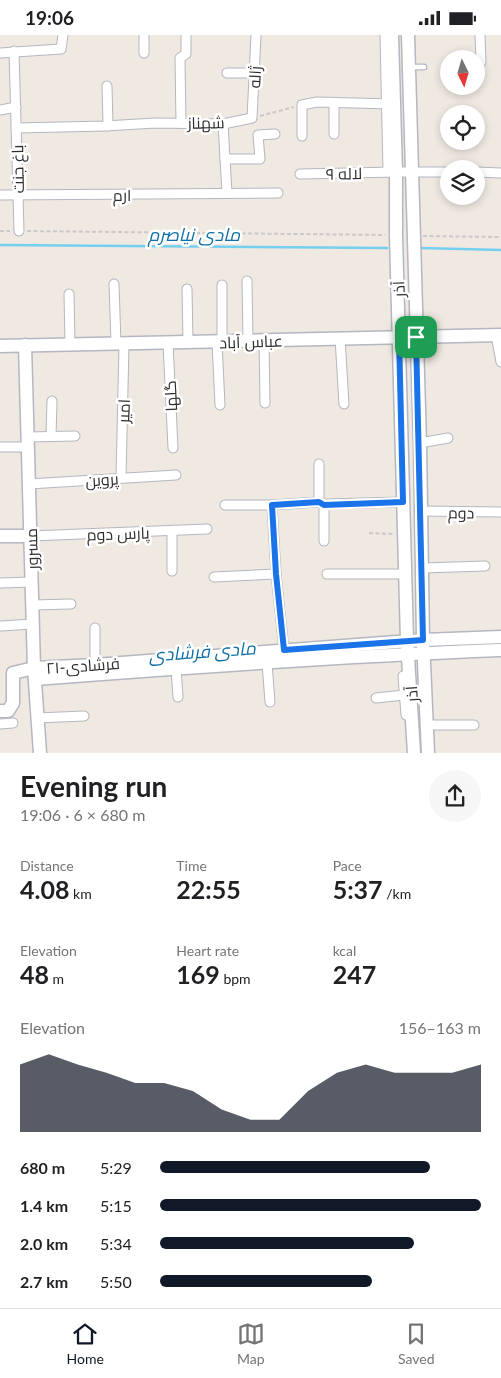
<!DOCTYPE html>
<meta charset="utf-8">
<style>
:root{--surface:#fff;--page:#f6f6f6;--text:#202124;--muted:#757577;--line:#e0e0e0;--accent:#111827}
body{margin:0;font-family:Lato,Cairo,sans-serif;background:var(--page);color:var(--text);height:100vh;display:flex;flex-direction:column;font-size:19px;white-space:nowrap}
*{box-sizing:border-box;margin:0}
p{font-size:16px;color:var(--muted)}
.icon{flex:none;width:28px;height:28px;fill:none;stroke:currentColor;stroke-width:2;stroke-linecap:round;stroke-linejoin:round}
.map{position:relative;height:718px;overflow:hidden}
.details{display:flex;flex-direction:column;background:var(--surface);flex:1}
.details>*{flex:none}
.needle{width:32px;rotate:175deg}
.controls{position:absolute;left:440px;top:15px;display:grid;gap:10px}
.controls a{display:grid;place-items:center;width:45px;height:45px;border-radius:50%;background:var(--surface);box-shadow:0 2px 8px #0003;font-size:25px}
.pin{position:absolute;display:grid;place-items:center;width:42px;height:42px;color:#fff;margin:-21px;border-radius:10px;box-shadow:0 2px 8px #0006}
.round{display:grid;place-items:center;flex:none;width:52px;height:52px;border-radius:26px;background:var(--page)}
.summary{display:flex;align-items:center;justify-content:space-between;height:85px;padding:0 20px}
h1{font-size:28px;font-weight:700;line-height:38px}
.stats{display:grid;grid-template-columns:repeat(3,1fr);gap:8px;height:85px;padding:5px 20px}
.stats div{display:grid;align-content:center}
.stats b{font-size:25px;font-weight:700}
.stats small{font-size:14px;font-weight:400}
.stats p{font-size:14px}
.chart{height:140px;padding:10px 20px}
.chart p{display:flex;justify-content:space-between}
.chart svg{width:100%;height:90px;margin-top:5px;fill:var(--accent);opacity:.7}
ul{padding:0 20px;list-style:none;font-size:16px}
li{display:grid;grid-template-columns:80px 60px 1fr;align-items:center;height:38px}
li i{height:12px;border-radius:6px;background:var(--accent)}
.status{display:flex;justify-content:space-between;align-items:center;height:35px;padding:0 25px;background:var(--surface);direction:ltr}
.status svg{height:14px;fill:currentColor}
.dock{display:flex;justify-content:space-around;align-items:center;height:70px;border-top:1px solid var(--line);background:var(--surface);font-size:14px;color:var(--muted)}
.dock a{display:grid;justify-items:center;gap:2px}
.dock .selected{color:var(--accent)}
.map>svg:first-child{display:block}
.lines{fill:none;stroke-linecap:round;stroke-linejoin:round}
.stream{stroke:#75cff0;stroke-width:2.5}
.lane-casing{stroke:#b4b7c1;stroke-width:7}
.street-casing{stroke:#b4b7c1;stroke-width:11}
.secondary-casing{stroke:#b4b7c1;stroke-width:15}
.path{stroke:#c9c9c9;stroke-width:2;stroke-dasharray:4 2.5;stroke-linecap:butt}
.lane{stroke:#fff;stroke-width:4.5}
.street{stroke:#fff;stroke-width:9}
.secondary{stroke:#fff;stroke-width:12}
.route-casing{stroke:#fff;stroke-width:10}
.route{stroke:#1a73e8;stroke-width:6}
.labels{text-anchor:middle;dominant-baseline:central;stroke-width:5;stroke-linejoin:round;paint-order:stroke}
.street-label{font-size:16px;fill:#2e2e2e;stroke:#fff}
.water-label{font-size:18px;font-style:italic;fill:#0d6fa3;stroke:#fff}
</style>
<div class="status"><b>19:06</b><svg viewBox="0 0 49 12"><path d="M0 12V9h3v3zM5 12V6h3v6zM10 12V3h3v9zM15 12V0h3v12zM26 1h20v11H26zM47 4h2v5h-2z"/></svg></div>
<div class="map">
<svg width="501" height="718" viewBox="0 0 501 718">
<rect width="100%" height="100%" fill="#efe9e1"/>
<g class="lines">
<!-- stream -->
<g class="stream">
<path d="M0,210l387,3"/>
<path d="M420,213l81,2"/>
<path d="M433,612l64,-4"/>
</g>
<defs>
<path id="lane" d="M410,32h14"/>
<g id="street">
<path d="M385,0l3,137"/>
<path d="M14,16l5,180"/>
<path d="M0,18l61,-4 2,-14"/>
<path d="M144,18v-18"/>
<path d="M476,26l5,1 -1,-27"/>
<path d="M227,38h27"/>
<path d="M107,51l1,40"/>
<path d="M334,68v31"/>
<path d="M0,75l16,-3"/>
<path d="M181,88l-1,-65 6,-4v-19"/>
<path d="M223,89l4,69"/>
<path d="M16,93l89,-2 50,-3 68,1 29,-6 4,-83"/>
<path d="M302,101v-31l15,-3 75,2"/>
<path d="M225,124h35l-2,-24 17,-1"/>
<path d="M476,137l25,1"/>
<path d="M300,139l96,-2h53"/>
<path d="M1,160l277,-2"/>
<path d="M247,246l1,60"/>
<path d="M114,249l2,60"/>
<path d="M187,254l1,53"/>
<path d="M69,259l1,50"/>
<path d="M496,300l5,27"/>
<path d="M340,303l4,66"/>
<path d="M264,305l1,63"/>
<path d="M222,306v-56"/>
<path d="M217,307l3,63"/>
<path d="M168,308l5,105"/>
<path d="M51,401l1,-35"/>
<path d="M27,402l48,-1"/>
<path d="M420,408l28,-5"/>
<path d="M0,412h28"/>
<path d="M319,429v38"/>
<path d="M121,443l3,-134"/>
<path d="M29,449l147,-9"/>
<path d="M225,470h47l47,-3 5,2 79,-2"/>
<path d="M272,470l4,69 8,76"/>
<path d="M421,476l80,1"/>
<path d="M172,496v40"/>
<path d="M30,501l177,-7"/>
<path d="M324,506v-37"/>
<path d="M423,533l62,-2"/>
<path d="M327,539h78"/>
<path d="M214,542l62,-3"/>
<path d="M0,548l32,-1"/>
<path d="M33,570l38,-1"/>
<path d="M1,591l32,-2"/>
<path d="M267,628l3,39"/>
<path d="M95,630v-37"/>
<path d="M176,633l2,29"/>
<path d="M403,641l3,39"/>
<path d="M376,663l28,-3"/>
<path d="M37,683l47,-2"/>
<path d="M0,689l13,-1"/>
<path d="M427,690h47"/>
</g>
<g id="secondary">
<path d="M392,0l4,137v64l11,405 7,112"/>
<path d="M408,0l12,408 3,197 5,113"/>
<path d="M25,310l9,323 6,85"/>
<path d="M0,311l501,-11"/>
<path d="M0,501h30"/>
<path d="M35,644c155,-12 311,-23 466,-29"/>
<path d="M0,676h8l5,-8v-30l21,-5 61,-3 328,-25 78,-3"/>
</g>
</defs>
<!-- lane casing -->
<use href="#lane" class="lane-casing"/>
<!-- street casing -->
<use href="#street" class="street-casing"/>
<!-- secondary casing -->
<use href="#secondary" class="secondary-casing"/>
<!-- path -->
<g class="path">
<path d="M260,81l34,-9"/>
<path d="M0,196h10"/>
<path d="M27,196l358,4"/>
<path d="M423,201l78,1"/>
<path d="M369,498l26,1"/>
</g>
<!-- lane -->
<use href="#lane" class="lane"/>
<!-- street -->
<use href="#street" class="street"/>
<!-- secondary -->
<use href="#secondary" class="secondary"/>
</g>
<g class="lines">
<defs>
<path id="route" d="M399,302h17l7,303 -139,10 -8,-76 -4,-69 47,-3 5,3 79,-3z"/>
</defs>
<!-- route casing -->
<use href="#route" class="route-casing"/>
<!-- route -->
<use href="#route" class="route"/>
</g>
<g class="labels">
<!-- street labels -->
<g class="street-label">
<text transform="translate(254 42) rotate(-87)">ژاله</text>
<text transform="translate(206 87) rotate(-1)">شهناز</text>
<text transform="translate(17 134) rotate(-91)">باغ جنت</text>
<text transform="translate(344 138) rotate(-1)">۹ لاله</text>
<text x="122" y="159">ارم</text>
<text transform="translate(398 254) rotate(-92)">آذر</text>
<text transform="translate(251 306) rotate(-2)">عباس آباد</text>
<text transform="translate(170 361) rotate(-93)">گلها</text>
<text transform="translate(123 376) rotate(-88)">امیر</text>
<text transform="translate(102 444) rotate(-4)">پروین</text>
<text transform="translate(461 477) rotate(1)">دوم</text>
<text transform="translate(118 498) rotate(-2)">پارس دوم</text>
<text transform="translate(31 514) rotate(-92)">مسرور</text>
<text transform="translate(83 630) rotate(-4)">۲۱-فرشادی</text>
<text transform="translate(411 659) rotate(-94)">آذر</text>
</g>
<!-- water labels -->
<g class="water-label">
<text x="194" y="199">مادی نیاصرم</text>
<text transform="translate(202 616) rotate(-4)">مادی فرشادی</text>
</g>
</g>
</svg>
<div class="controls">
<a><svg class="needle" viewBox="-14 -14 28 28"><path d="M0-13l5 13h-10z" fill="#e53935"/><path d="M0 13l5-13h-10z" fill="#757577"/></svg></a>
<a><svg class="icon" aria-label="locate" viewBox="0 0 24 24"><circle cx="12" cy="12" r="6"/><path d="M12 2v4M12 18v4M2 12h4M18 12h4"/></svg></a>
<a><svg class="icon" aria-label="layers" viewBox="0 0 24 24"><path d="M12 4l9 5-9 5-9-5zM3 14l9 5 9-5"/></svg></a>
</div>
<div class="pin" style="left:416px;top:302px;background:#1e9e55"><svg class="icon" aria-label="arrive" viewBox="0 0 24 24"><path d="M6 21V4h12l-3 4 3 4H6"/></svg></div>
</div>
<section class="details">
<div class="summary"><div><h1>Evening run</h1><p>19:06 · 6 × 680 m</p></div><a class="round"><svg class="icon" aria-label="share" viewBox="0 0 24 24"><path d="M12 15V3M7 8l5-5 5 5M5 13v7h14v-7"/></svg></a></div>
<div class="stats">
<div><p>Distance</p><b>4.08<small> km</small></b></div>
<div><p>Time</p><b>22:55</b></div>
<div><p>Pace</p><b>5:37<small> /km</small></b></div>
</div>
<div class="stats">
<div><p>Elevation</p><b>48<small> m</small></b></div>
<div><p>Heart rate</p><b>169<small> bpm</small></b></div>
<div><p>kcal</p><b>247</b></div>
</div>
<div class="chart"><p><span>Elevation</span>156–163 m</p>
<svg viewBox="0 0 160 44" preserveAspectRatio="none"><path d="M0 44V11L10 6L20 11L30 15L40 20L50 20L60 24L70 33L80 38L90 38L100 24L110 15L120 11L130 15L140 15L150 15L160 11V44z"/></svg>
</div>
<ul>
<li><b>680 m</b>5:29<i style="width:84%"></i></li>
<li><b>1.4 km</b>5:15<i style="width:100%"></i></li>
<li><b>2.0 km</b>5:34<i style="width:79%"></i></li>
<li><b>2.7 km</b>5:50<i style="width:66%"></i></li>
</ul>
</section>
<nav class="dock">
<a class="selected"><svg class="icon" aria-label="home" viewBox="0 0 24 24"><path d="M3 11l9-7 9 7M6 9v11h12V9"/></svg>Home</a>
<a><svg class="icon" aria-label="map" viewBox="0 0 24 24"><path d="M3 6l6-2 6 2 6-2v14l-6 2-6-2-6 2zM9 4v14M15 6v14"/></svg>Map</a>
<a><svg class="icon" aria-label="saved" viewBox="0 0 24 24"><path d="M7 4h10v16l-5-4-5 4z"/></svg>Saved</a>
</nav>
